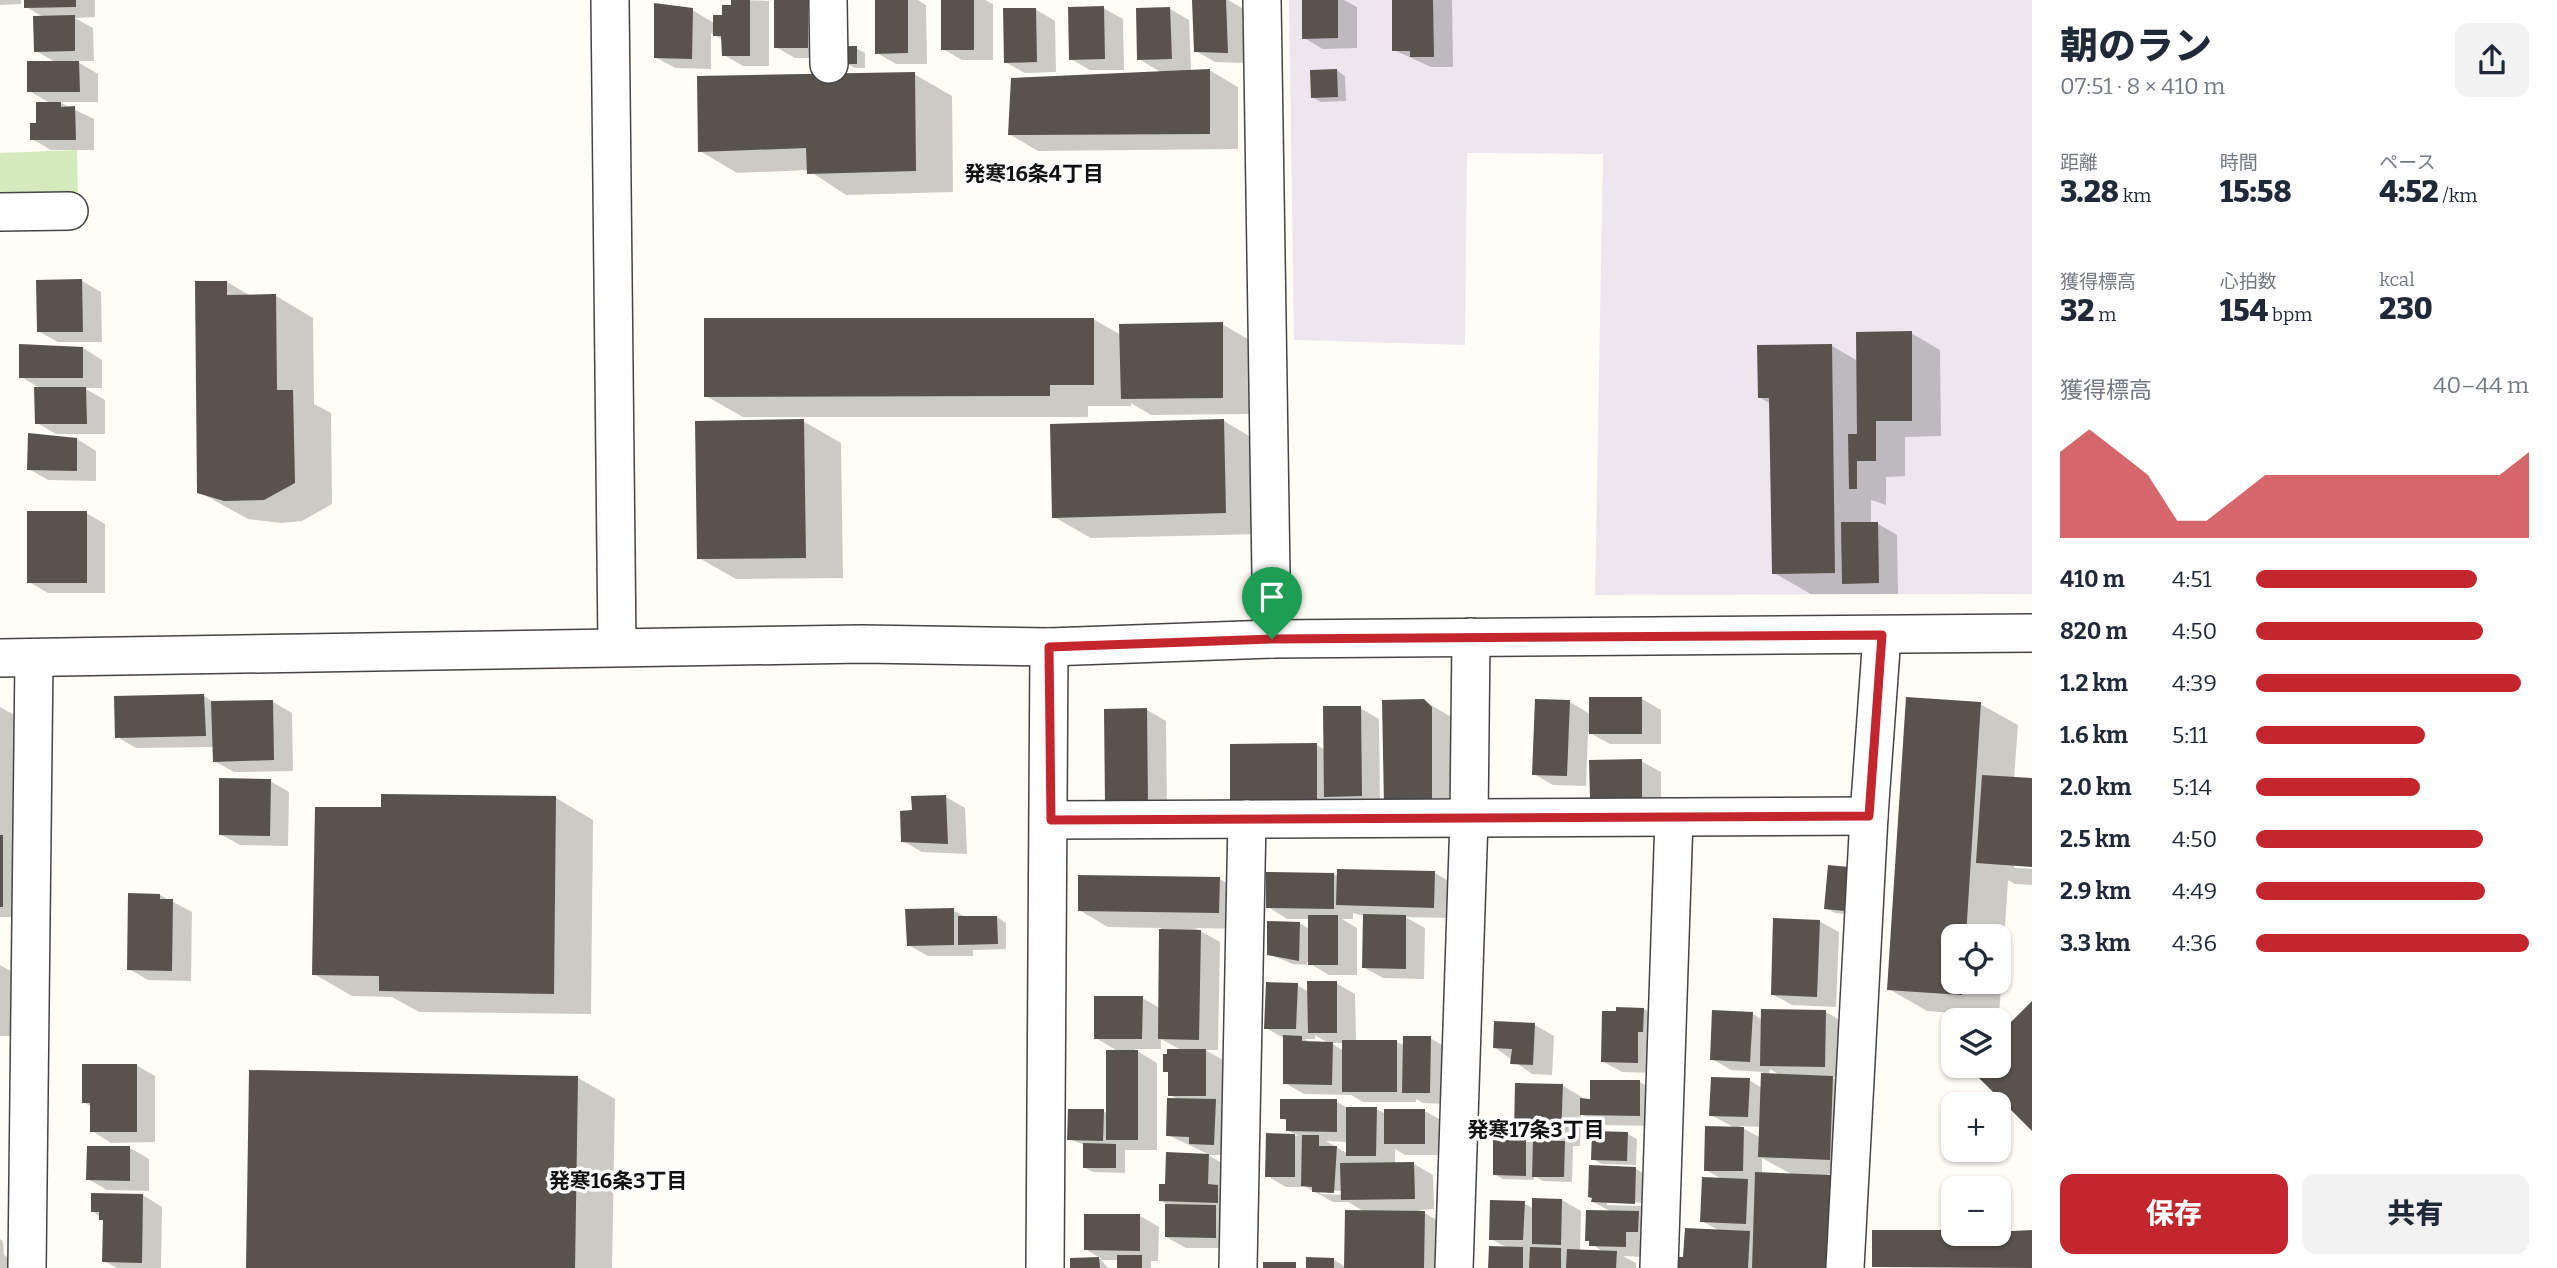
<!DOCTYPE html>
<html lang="ja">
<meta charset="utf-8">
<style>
:root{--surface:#fff;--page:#f2f2f3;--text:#1f2937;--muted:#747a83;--accent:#c4262e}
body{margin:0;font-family:Bitter,"Noto Sans JP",serif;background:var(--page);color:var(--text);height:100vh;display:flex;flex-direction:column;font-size:26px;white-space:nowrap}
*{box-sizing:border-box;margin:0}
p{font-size:23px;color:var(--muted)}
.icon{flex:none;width:38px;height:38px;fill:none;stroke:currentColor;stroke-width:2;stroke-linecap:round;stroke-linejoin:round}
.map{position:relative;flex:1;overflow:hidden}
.details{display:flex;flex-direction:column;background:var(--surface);width:525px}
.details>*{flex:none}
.tools{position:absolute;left:1941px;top:924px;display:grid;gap:14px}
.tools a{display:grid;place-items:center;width:70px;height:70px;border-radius:14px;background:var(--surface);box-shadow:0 2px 5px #0004;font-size:35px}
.pin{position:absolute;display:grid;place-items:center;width:60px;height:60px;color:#fff;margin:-72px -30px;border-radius:50% 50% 50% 0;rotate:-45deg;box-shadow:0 0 7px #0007}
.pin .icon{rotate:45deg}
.round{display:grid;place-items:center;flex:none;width:74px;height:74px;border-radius:14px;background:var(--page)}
.head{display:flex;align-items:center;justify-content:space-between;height:119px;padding:0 28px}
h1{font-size:38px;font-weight:800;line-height:52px}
.stats{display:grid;grid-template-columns:repeat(3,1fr);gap:10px;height:119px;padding:7px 28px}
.stats div{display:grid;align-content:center}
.stats b{font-size:30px;font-weight:800}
.stats small{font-size:19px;font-weight:400}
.stats p{font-size:19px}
.chart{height:196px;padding:14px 28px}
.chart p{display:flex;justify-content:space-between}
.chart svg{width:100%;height:126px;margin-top:7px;fill:var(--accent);opacity:.7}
.primary-button{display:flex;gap:14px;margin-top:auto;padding:14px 28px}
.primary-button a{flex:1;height:80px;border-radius:14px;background:var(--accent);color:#fff;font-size:28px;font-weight:800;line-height:80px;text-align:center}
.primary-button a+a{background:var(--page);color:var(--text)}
ul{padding:0 28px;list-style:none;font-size:23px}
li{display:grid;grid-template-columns:112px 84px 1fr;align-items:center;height:52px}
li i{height:18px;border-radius:9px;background:var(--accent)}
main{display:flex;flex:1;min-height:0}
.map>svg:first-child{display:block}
.industrial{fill:#eee6ef}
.green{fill:#d5ebbd}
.shadow{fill:#0003;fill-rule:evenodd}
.building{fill:#5a524d}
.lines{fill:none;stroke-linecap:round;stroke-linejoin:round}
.street-casing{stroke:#444;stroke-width:40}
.street{stroke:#fff;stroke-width:37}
.route-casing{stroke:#fff;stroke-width:14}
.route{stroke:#c4262e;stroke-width:9}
.labels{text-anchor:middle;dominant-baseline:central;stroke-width:7;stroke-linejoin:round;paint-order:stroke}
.neighbourhood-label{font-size:21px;font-weight:bold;fill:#111;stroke:#fff}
</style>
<main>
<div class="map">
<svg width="2032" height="1268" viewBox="0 0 2032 1268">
<rect width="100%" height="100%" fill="#fffdf5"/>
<!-- industrial -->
<path class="industrial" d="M1289,0h743v594l-437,1 8,-441 -136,-1 -2,192 -171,-5z"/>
<!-- green -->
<path class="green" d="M77,150l1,46 -78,2v-45z"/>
<!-- shadow -->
<g class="shadow">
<path d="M0,0h21v4l-21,1z"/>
<path d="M26,0h69v17l-20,1 18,10 1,33h-18l22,13v28h-39l35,17v31h-43l-19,-11 18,-36 -21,-12 28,-28 -21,-12 9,-33 -19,-11z"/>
<path d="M733,0l36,1v65h-26l-19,-11 -1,-15 -12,-7v36l-36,-1 -20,-11 37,-47 22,13 19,-16z"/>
<path d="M776,0h41l10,58h-32l-19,-11z"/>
<path d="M876,0h42l8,5 1,59h-31l-19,-11z"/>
<path d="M943,0h42l8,4v56h-31l-19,-11z"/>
<path d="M1194,0h34l17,10 1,53 -31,-1 -19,-11z"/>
<path d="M1304,0h40l13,7v41l-34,1 -19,-11z"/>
<path d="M1394,0h58l1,67h-22l-37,-17z"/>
<path d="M1103,8l20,11 1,51h-34l-19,-11z"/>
<path d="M1035,9l20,12 1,51 -31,1 -20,-11z"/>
<path d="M1170,9l19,11 2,51 18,-1 29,17v62l-200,2 -29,-17 153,-61 -23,-14z"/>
<path d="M856,48l9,5v15h-10l-9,-5z"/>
<path d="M1336,70l9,6 1,25 -25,1 -9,-5z"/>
<path d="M914,74l38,22 1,96 -107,3 -38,-25 -71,3 -37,-22z"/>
<path d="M82,281l19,11 1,50h-44l-20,-11z"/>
<path d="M227,282l24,14h25l37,22 1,86 17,9 1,91 -30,17 -21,2 -33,-4 -49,-27z"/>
<path d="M1093,319l28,16 101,-11 29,17v73l-100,1 -20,-12v3h-43v11h-345l-37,-21z"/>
<path d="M1911,333l29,17 1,86 -36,1v39l-19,1v28l-15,-5v24h7l19,11 1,59h-87l-37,-21 -3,-169 -12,-7 73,-51 26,15z"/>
<path d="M21,346l62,2 19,12v28h-18l21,12v34h-49l-19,-11 5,-34 -21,-12z"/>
<path d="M803,421l38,22 2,135 -107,1 -37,-21z"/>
<path d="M1224,421l37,22 2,91 -172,4 -37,-21z"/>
<path d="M77,439l19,12v30l-48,-1 -19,-11z"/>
<path d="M86,513l19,11v69h-57l-19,-11z"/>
<path d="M204,696l11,7 58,-1 19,11 1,58 -59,1 -20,-11v-14l-78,1 -19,-11z"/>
<path d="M1642,699l19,11v34h-51l-22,-12 -2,54 -33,-1 -19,-11 36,-72 20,12z"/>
<path d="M1424,701l29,17 8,103 -46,1z"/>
<path d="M1980,704l38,21 -4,54 18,1v86l-18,-2v4l18,1v16l-17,-1 -7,-4 -9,136 -72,-5 -38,-22zM1953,936h45v46h-45z"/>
<path d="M0,707l31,17 -9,193h-22z"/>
<path d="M1360,708l19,11 1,87 -119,11 56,-72 8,5z"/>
<path d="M1147,710l19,11 1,92 -60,-10z"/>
<path d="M1641,761l20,11v36h-50l-20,-11z"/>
<path d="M270,781l19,11 -1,54 -48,-1 -20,-11z"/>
<path d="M946,797l19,11 2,46 -45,-2 -19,-11 11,-29z"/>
<path d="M556,798l37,22 -2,194 -172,-2 -27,-15 -40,-1 -38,-22 69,-165z"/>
<path d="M1848,868l6,47 -19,-2 -9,-5z"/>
<path d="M1339,870l96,3 19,11 -1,34 -48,-1 20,11 -1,51 -41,-1 -20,-11 1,-51 -11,-3v6h-11l15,9v47h-28l-22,-13v3l-14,-1 -25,-10 31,-31 11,6v-10h-23l-19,-12v-33h66l5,3z"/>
<path d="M1080,877l140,2 29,17 -1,33 -53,-1 25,14 -2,108h-13l20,11 8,94h-23l-42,-20 10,-35 -8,-5v-22l-5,-2 16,-21 -20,-11v10h-27l23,14v87h-32v23l-32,-1 -9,-5 1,-22 -16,-6 34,-28 5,3 11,-62 -23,-14 46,-40 18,10 1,-80 -53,-1 -29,-17z"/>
<path d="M160,895l32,17 -1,69 -43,-1 -19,-11z"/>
<path d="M953,910l14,8 30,-1 9,6v26l-33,1v6h-45l-20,-11z"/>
<path d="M1819,921l20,11 -3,75 -44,-2 -20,-11z"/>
<path d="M0,965l18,10 -1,61h-17z"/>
<path d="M1336,983l19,11 1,48h41l8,4 25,-8 19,11 -1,55 -25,-1 -7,-4v3h-53l-12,-7 -47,-1 -19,-11v-44l-19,-11 31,-43 12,7zM1315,1035l15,9 -18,-1 -8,-4h11zM1331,1043h13v8z"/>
<path d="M1644,1009l19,11 -7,53 -34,-1 -20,-11z"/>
<path d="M1763,1011l63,1 19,11 -1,54h-12l29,17 -3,81 -31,-1 32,19 -2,75h-178l6,-9 35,-28 -18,-10 20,-42 -16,-9 29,-42 -24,-13 38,-35 13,8 1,-16 -32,-2 -19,-11 41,-45 9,6zM1770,1069l10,6h-11zM1739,1126l22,1v11zM1762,1158l31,17 -31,-1z"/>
<path d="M1535,1025l19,11 -2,39 -20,-1 -38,-27z"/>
<path d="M136,1065l19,11v66l-44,1 -19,-12v-24l-9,-5z"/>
<path d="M578,1078l37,21 -3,169h-364z"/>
<path d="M1640,1082l19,11v33l-58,-1 -20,-11 -1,32h-7l-1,36 -29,-1 -9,-5v4l-31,-1 -9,-5 1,-33 36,1 -16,-9 48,-47 19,11v3h10z"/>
<path d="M1336,1101l13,8h27l10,5 39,-3 19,11v33h-39l-10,-6v15h19l19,11 1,34 -15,1 34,19v39h-146v-9l27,1 12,7 19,-55 -17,-10h-15l-27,-15h-20l-19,-11v-41l31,1 -11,-6v-9l-5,-3zM1326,1141l22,1v12l-10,-6zM1317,1190l26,1v4l-22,-1z"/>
<path d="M1628,1134l9,5 -1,26 -34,-1 -9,-5z"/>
<path d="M130,1148l19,11v32l-42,-1 -19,-11z"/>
<path d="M1208,1155l19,11 7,82h-48l-20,-11 1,-33 -7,-4 7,-14z"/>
<path d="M1636,1169l19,11 -1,34h-15l18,10 -13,33 -21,-1 13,7v5h-146l18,-20 -17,-9 33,-36 10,6 28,-9 19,11 -1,40 23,1 -16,-12 25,-28 -19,-10zM1607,1201l37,2 -1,3 -36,-1z"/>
<path d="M143,1195l19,12 -1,61h-44l-13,-7 1,-39 -12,-11z"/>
<path d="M1140,1216l19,11 -1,34h-7v7h-33v-8h-17l7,8h-36v-8l30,-1 -17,-10z"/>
<path d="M1953,1232h79v36l-159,-2z"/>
<path d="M0,1239l3,2 1,14 5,3v10h-9z"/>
</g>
<!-- building -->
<g class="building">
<path d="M24,0h52v7l-52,1z"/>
<path d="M731,0h19v56h-28l-1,-20h-8v-21h9v-10h9z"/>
<rect x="774" y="0" width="34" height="48"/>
<path d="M875,0h33v53l-33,1z"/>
<rect x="941" y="0" width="33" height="50"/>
<path d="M1192,0h34l2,53 -34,-1z"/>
<path d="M1302,0h36v38l-36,1z"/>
<path d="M1392,0h41l1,57h-24v-6h-18z"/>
<path d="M654,3l39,5 -1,51 -38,-1z"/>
<path d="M1104,6l1,53 -36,1 -1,-53z"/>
<path d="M1170,7l2,52 -35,1 -1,-52z"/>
<path d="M1003,8h33l1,54 -33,1z"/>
<path d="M75,15v36l-41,1 -1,-36z"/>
<rect x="844" y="46" width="13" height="18"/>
<path d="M27,61h52l1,31h-53z"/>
<path d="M1210,69v65l-202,1 3,-57z"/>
<path d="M1337,69l1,28 -27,1 -1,-28z"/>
<path d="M915,72l1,99 -109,3 -1,-26 -108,4 -1,-76z"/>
<path d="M36,102h25v5l14,-1 1,34h-46v-17h6z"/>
<path d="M82,279l1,53h-46l-1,-52z"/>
<path d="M195,281h32v14l49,-1 1,96h16l2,93 -31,17 -40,1 -27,-8z"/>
<path d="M704,318h390v67h-44v11l-346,1z"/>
<path d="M1223,322v76l-102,1 -2,-75z"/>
<path d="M1912,331v90h-36v40h-19v28h-8l-1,-55h9l-1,-102z"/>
<path d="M19,344l64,3v31h-64z"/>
<path d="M1832,344l3,229 -63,1 -3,-176h-11l-1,-53z"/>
<path d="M34,387h52l1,37h-52z"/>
<path d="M804,419l2,139 -109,1 -2,-138z"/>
<path d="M1224,419l2,94 -174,5 -2,-94z"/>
<path d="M28,433l49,5v33l-50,-1z"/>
<rect x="27" y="511" width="60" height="72"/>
<path d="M1841,522h37l1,61 -37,1z"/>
<path d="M204,694l2,42 -91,2 -1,-42z"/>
<rect x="1589" y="697" width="53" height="37"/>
<path d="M1906,697l75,5 -15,234h-13v46h10l-1,13 -75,-5z"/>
<path d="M1424,699l8,8v98l-48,1 -2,-106z"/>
<path d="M1535,699l35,1 -3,76 -35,-1z"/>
<path d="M273,700l1,60 -61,2 -2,-61z"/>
<path d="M1323,706h38l1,90 -38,1z"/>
<path d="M1147,708l1,95 -43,1 -1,-95z"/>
<path d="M1317,743v58h-87v-57z"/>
<path d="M1642,759v39h-52l-1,-38z"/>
<path d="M1982,775l50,3v89l-56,-4z"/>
<path d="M219,778l52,1 -1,57 -51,-1z"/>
<path d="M381,794l175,2 -2,198 -175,-3v-15l-67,-1 3,-168h66z"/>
<path d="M946,795l2,49 -47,-2 -1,-31 12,-1 -1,-14z"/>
<rect x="0" y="835" width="3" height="72"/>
<path d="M1828,865l21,2 -4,44 -21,-2z"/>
<path d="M1337,869l98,2 -1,37 -98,-3z"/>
<path d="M1266,872l68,1v36l-68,-1z"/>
<path d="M1078,875l142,2 -1,36 -141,-2z"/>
<path d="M128,893l32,1v5h13l-1,72 -45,-1z"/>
<path d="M954,908v37l-47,1 -2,-37z"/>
<path d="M1363,914l43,1v54l-44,-1z"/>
<rect x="1308" y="915" width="30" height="50"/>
<path d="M958,916h39l1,28 -40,1z"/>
<path d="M1773,918l47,2 -3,77 -46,-2z"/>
<path d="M1267,921l33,1 -1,39 -32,-6z"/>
<path d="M1159,929l42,1 -2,110 -41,-1z"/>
<path d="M1307,981h30v52h-29z"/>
<path d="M1266,982l32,1 -2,46h-32z"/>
<path d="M1094,996h49l-1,43h-48z"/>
<path d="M2032,1001v130l-65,-65h31v-31z"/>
<path d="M1616,1007l28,1 -1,24h-5v31l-37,-1 1,-51h14z"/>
<path d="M1761,1009l65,1 -1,57 -65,-1z"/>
<path d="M1712,1010l41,2 -3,50 -40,-2z"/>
<path d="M1494,1021l41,2 -2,42 -23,-1 2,-15 -19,-1z"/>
<path d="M1283,1035l19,1v5l31,1 -1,43 -49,-1z"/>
<path d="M1403,1036h28l-1,57h-28z"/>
<rect x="1342" y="1040" width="55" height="52"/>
<path d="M1167,1049h39v47h-38v-24h-5v-18h4z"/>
<rect x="1106" y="1050" width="32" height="90"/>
<path d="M82,1064h55v68h-47v-29h-8z"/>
<path d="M249,1070l329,6 -3,192h-329z"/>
<path d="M1761,1073l72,3 -3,84 -72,-3z"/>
<path d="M1711,1077l39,1 -2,39 -39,-1z"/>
<path d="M1590,1080h50v36l-60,-1v-17l10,1z"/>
<path d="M1515,1083l48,1 -2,52 -47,-2z"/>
<path d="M1167,1098l49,1 -2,46 -25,-1v-7l-23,-1z"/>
<path d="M1280,1099h57v33l-51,-1v-12h-6z"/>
<path d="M1346,1107h31l-1,49h-30z"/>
<path d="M1068,1109h36l-1,32 -36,-1z"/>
<rect x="1384" y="1109" width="41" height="35"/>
<path d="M1705,1126l39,1 -1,44h-39z"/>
<path d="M1592,1131l36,1 -1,29 -36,-1z"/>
<path d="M1266,1133l29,1v43h-30z"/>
<path d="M1302,1135h17v11h18l-3,47 -22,-1v-5l-11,-1z"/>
<path d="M1493,1140h33v36l-33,-1z"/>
<path d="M1533,1140l32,1 -1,36h-32z"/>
<path d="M1083,1143l33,1v24h-33z"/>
<path d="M87,1146h43v35l-44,-1z"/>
<path d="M1166,1152l43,2 -1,30 10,1v18l-59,-2v-17h6z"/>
<path d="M1414,1162l1,37 -74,1 -1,-37z"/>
<path d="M1589,1165l47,2 -1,37 -44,-2 1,-4 -4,-1z"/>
<path d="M1755,1172l76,3 -3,93h-76z"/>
<path d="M1702,1177l46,2 -2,45 -46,-2z"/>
<path d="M91,1193l52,1 -1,69 -40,-1 1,-42h-4v-8h-8z"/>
<path d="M1532,1198l30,1 -1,46 -29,-1z"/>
<path d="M1490,1200l35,1 -2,39h-34z"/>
<path d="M1165,1204l51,1v33l-51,-1z"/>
<path d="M1345,1210l80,1 -1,57h-80z"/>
<path d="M1586,1210l53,1 -1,21h-12v15l-37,-1v-5h-4z"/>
<path d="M1084,1214h56v37l-56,-1z"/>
<path d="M1685,1228l65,3 -2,37h-71l1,-11h5z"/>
<path d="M1872,1230h81v4l79,-4v38l-160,-1z"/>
<path d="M1489,1246l34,1v21h-35z"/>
<path d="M1530,1247l31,1v20h-32z"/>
<path d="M1567,1249l50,2 -1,17h-50z"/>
<rect x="1117" y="1255" width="25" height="13"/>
<path d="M1099,1257l1,11h-30v-10z"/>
<path d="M1306,1257l28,1v10h-28z"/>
<rect x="1263" y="1262" width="33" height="6"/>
</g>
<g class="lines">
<defs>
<g id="street">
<path d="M610,0l7,647"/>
<path d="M828,0l1,64"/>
<path d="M1262,0l10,639"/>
<path d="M0,212l69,-1"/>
<path d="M0,658l862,-14 187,3 223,-8 760,-6"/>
<path d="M1050,820l819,-4"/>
<path d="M27,1268l7,-610"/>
<path d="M1045,1268l4,-621"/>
<path d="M1238,1268l9,-449"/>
<path d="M1454,1268l15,-449 2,-182"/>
<path d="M1659,1268l15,-450"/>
<path d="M1845,1268l24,-452 13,-181"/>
</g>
</defs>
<!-- street casing -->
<use href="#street" class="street-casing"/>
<!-- street -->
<use href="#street" class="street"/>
</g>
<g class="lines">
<defs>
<path id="route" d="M1882,635l-13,181 -818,4 -2,-173 223,-8z"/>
</defs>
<!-- route casing -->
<use href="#route" class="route-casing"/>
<!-- route -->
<use href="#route" class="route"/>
</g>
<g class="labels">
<!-- neighbourhood labels -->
<g class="neighbourhood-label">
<text x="1034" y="174">発寒16条4丁目</text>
<text x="1536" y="1130">発寒17条3丁目</text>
<text x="618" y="1181">発寒16条3丁目</text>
</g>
</g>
</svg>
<div class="tools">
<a><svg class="icon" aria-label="locate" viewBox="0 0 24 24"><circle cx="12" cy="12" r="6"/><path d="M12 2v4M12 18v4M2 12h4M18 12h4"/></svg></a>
<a><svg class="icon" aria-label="layers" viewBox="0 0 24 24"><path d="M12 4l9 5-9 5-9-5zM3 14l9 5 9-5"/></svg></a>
<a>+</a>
<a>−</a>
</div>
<div class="pin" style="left:1272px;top:639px;background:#1e9e55"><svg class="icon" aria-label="arrive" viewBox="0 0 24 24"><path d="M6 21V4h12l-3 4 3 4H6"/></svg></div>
</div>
<section class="details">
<div class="head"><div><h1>朝のラン</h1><p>07:51 · 8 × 410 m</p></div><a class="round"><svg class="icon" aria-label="share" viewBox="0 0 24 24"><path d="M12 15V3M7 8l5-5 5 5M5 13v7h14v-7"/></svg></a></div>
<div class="stats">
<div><p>距離</p><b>3.28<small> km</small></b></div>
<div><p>時間</p><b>15:58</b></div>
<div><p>ペース</p><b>4:52<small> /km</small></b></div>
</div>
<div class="stats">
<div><p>獲得標高</p><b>32<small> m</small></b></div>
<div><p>心拍数</p><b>154<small> bpm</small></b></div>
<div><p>kcal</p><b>230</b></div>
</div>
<div class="chart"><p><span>獲得標高</span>40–44 m</p>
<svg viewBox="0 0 160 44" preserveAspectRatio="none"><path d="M0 44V14L10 6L20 14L30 22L40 38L50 38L60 30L70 22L80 22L90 22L100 22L110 22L120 22L130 22L140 22L150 22L160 14V44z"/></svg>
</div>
<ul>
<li><b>410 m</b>4:51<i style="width:81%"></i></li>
<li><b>820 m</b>4:50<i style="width:83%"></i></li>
<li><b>1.2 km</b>4:39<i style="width:97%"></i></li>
<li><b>1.6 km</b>5:11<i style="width:62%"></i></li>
<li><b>2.0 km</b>5:14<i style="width:60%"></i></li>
<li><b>2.5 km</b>4:50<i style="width:83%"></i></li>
<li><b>2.9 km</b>4:49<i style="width:84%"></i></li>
<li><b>3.3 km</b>4:36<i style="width:100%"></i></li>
</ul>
<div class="primary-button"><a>保存</a><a>共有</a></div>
</section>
</main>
